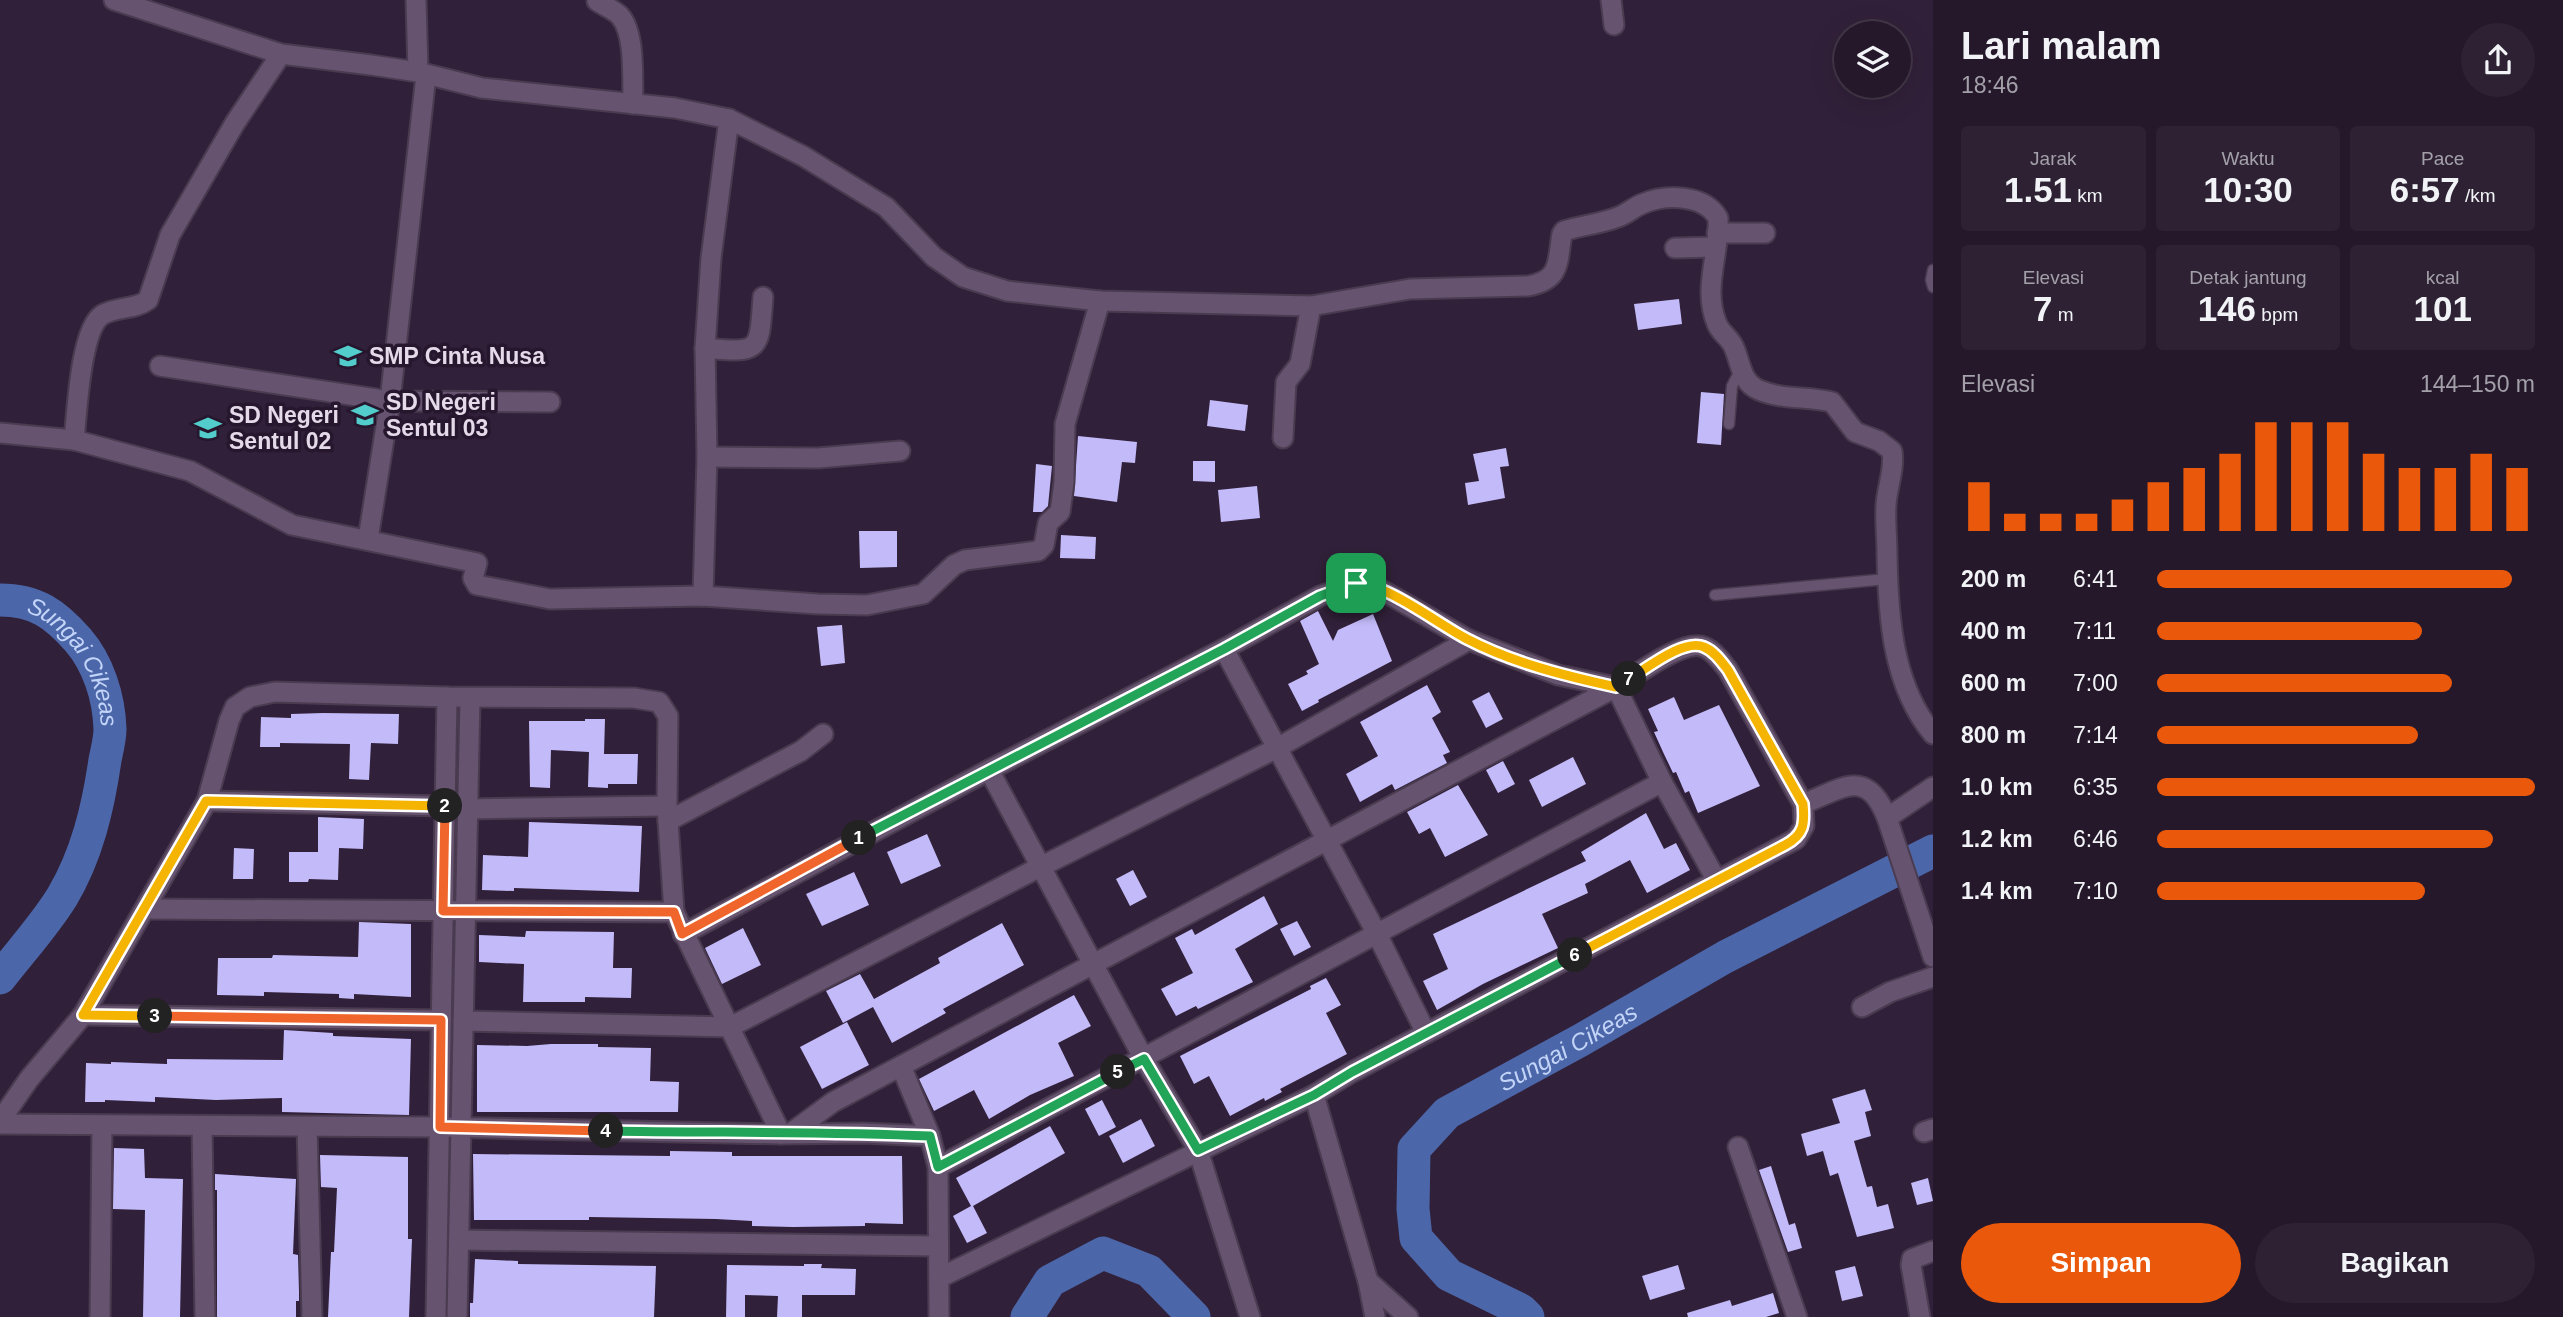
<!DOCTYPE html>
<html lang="id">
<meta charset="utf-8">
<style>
:root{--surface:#25182b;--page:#2d2133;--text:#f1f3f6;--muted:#a3a0a9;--line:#423747;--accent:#ea580c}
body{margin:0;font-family:Helvetica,sans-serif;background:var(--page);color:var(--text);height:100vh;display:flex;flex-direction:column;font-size:26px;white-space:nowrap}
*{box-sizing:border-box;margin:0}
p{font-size:23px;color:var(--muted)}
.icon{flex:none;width:38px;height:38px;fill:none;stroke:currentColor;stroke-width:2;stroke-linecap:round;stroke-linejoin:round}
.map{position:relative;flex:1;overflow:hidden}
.sheet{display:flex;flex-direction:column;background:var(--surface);width:630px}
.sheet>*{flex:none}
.tools{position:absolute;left:1834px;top:21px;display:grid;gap:14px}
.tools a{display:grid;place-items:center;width:77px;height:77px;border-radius:50%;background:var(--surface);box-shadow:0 7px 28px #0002,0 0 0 2px var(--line);font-size:35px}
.pin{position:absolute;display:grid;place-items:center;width:60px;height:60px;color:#fff;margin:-30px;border-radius:14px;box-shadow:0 4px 10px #0006}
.km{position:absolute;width:35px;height:35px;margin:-18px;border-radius:50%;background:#222;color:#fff;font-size:19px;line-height:35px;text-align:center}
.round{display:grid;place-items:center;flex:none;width:74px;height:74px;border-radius:37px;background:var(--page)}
.head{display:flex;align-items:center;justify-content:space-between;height:119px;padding:0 28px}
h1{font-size:38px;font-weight:700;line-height:52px}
.metrics{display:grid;grid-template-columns:repeat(3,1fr);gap:10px;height:119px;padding:7px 28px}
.metrics div{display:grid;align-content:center;border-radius:7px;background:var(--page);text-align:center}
.metrics b{font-size:35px;font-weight:700}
.metrics small{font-size:19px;font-weight:400}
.metrics p{font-size:19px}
.chart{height:196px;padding:14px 28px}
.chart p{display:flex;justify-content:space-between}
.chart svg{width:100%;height:126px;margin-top:7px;stroke:var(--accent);stroke-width:6}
.button{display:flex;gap:14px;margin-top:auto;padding:14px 28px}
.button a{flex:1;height:80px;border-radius:42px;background:var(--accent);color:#fff;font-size:28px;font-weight:700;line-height:80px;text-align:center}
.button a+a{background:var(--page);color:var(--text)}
ul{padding:0 28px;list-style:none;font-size:23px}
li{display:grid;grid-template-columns:112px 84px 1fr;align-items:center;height:52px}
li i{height:18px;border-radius:9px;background:var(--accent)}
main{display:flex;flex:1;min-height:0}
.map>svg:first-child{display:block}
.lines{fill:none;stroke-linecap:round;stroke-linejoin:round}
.river{stroke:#4c67a9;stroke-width:33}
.building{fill:#c3bbf9}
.lane-casing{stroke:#4a3b50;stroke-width:13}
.street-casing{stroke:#4a3b50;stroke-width:23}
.lane{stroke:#66536f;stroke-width:10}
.street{stroke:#66536f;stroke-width:19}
.split-1-casing{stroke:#fff;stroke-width:14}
.split-2-casing{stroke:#fff;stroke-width:14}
.split-3-casing{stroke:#fff;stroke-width:14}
.split-4-casing{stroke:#fff;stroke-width:14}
.split-5-casing{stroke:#fff;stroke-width:14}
.split-6-casing{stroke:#fff;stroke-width:14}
.split-7-casing{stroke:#fff;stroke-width:14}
.split-8-casing{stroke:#fff;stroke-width:14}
.split-1{stroke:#22a559;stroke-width:9}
.split-2{stroke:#f0652b;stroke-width:9}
.split-3{stroke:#f5b400;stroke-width:9}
.split-4{stroke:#f0652b;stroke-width:9}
.split-5{stroke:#22a559;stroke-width:9}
.split-6{stroke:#22a559;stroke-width:9}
.split-7{stroke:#f5b400;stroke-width:9}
.split-8{stroke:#f5b400;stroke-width:9}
.labels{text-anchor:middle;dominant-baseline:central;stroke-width:7;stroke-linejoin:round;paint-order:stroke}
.poi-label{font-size:23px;font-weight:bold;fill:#e5daea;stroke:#27172e;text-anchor:start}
.water-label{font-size:24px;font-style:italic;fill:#c3d4f9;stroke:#27172e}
</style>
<main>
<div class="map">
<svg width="1933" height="1317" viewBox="0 0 1933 1317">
<rect width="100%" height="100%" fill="#312039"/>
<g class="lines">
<!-- river -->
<g class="river">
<path id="s1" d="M0,600c36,0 55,14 78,40 20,23 31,57 32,89 0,10 -3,21 -5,31 -7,48 -18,95 -43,137 -18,29 -42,55 -62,81"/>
<path d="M1027,1317l23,-36 53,-28 46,18 45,46"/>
<path id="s2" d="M1528,1317l-7,-7 -72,-35 -33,-37 -3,-29 1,-60 33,-36 134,-73 144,-83 208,-106"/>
</g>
</g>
<!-- building -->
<g class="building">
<path d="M1679,299l3,25 -44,6 -4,-26z"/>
<path d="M1701,392l23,2 -3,51 -24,-2z"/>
<path d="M1210,400l38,5 -3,26 -38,-5z"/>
<path d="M1078,436l59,6 -2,21 -13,-1 -5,40 -43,-6z"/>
<path d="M1506,448l3,18 -9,1 5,31 -37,7 -3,-22 14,-2 -6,-27z"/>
<path d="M1193,461h22v21l-22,-1z"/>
<path d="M1036,464l16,2 -4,40 -6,6h-9z"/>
<path d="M1257,486l3,32 -39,4 -3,-32z"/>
<path d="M859,531h38v36l-37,1z"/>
<path d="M1061,535l35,2 -1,22 -35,-1z"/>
<path d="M1318,611l15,30 5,-11 35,-16 19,47 -74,39 1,2 -17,9 -14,-27 20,-10 -2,-3 13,-7 -19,-43z"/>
<path d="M842,625l3,38 -24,3 -4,-39z"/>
<path d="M1427,685l14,27 -9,6 18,34 -7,3 4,8 -52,27 -3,-6 -32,18 -14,-28 32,-18 -18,-34z"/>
<path d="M1489,692l14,27 -17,9 -14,-27z"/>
<path d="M1674,697l10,23 35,-15 41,81 -62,27 -9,-22 -4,2 -9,-21 -3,1 -10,-21 -9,-20 4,-1 -10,-22z"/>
<path d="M323,713l76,1 -1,30 -27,-1 -2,37 -20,-1 1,-35 -70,-1v4h-20l1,-30 30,1v-4z"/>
<path d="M585,719h20l-1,35h34l-1,30h-29v4l-20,-1 1,-35 -38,-2 -1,38 -20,-1 -1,-66h56z"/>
<path d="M1573,757l13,27 -44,23 -13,-27z"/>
<path d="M1503,761l12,23 -17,9 -12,-23z"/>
<path d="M1458,785l30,50 -43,22 -15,-29 -11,6 -12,-22z"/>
<path d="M1646,813l18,36 12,-6 14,27 -43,23 -17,-33 -45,24 3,9 -46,21 16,34 -75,36 -46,26 -14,-29 25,-12 -15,-35 153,-73 -5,-9z"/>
<path d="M318,817l46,2 -1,30 -24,-1 -1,32 -29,-1 -1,3h-19v-30h29z"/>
<path d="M529,822l113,4 -3,66 -125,-4v3l-32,-1 1,-35 45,2z"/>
<path d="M927,834l14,32 -40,18 -14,-32z"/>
<path d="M234,848l20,1 -1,30h-20z"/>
<path d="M1133,870l14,27 -17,9 -14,-27z"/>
<path d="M854,872l15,33 -47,21 -16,-32z"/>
<path d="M1264,896l14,28 -43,25 18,33 -55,27 -2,-3 -20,10 -15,-27 32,-16 -18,-35 17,-9 3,6z"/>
<path d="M1297,921l14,26 -17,9 -14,-27z"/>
<path d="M359,922l52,2v73l-57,-3v5l-15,-1v-4l-75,-2v4l-47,-1 1,-37h54l1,-3 85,2z"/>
<path d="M1002,923l22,42 -81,44 3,4 -54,30 -19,-36 -30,16 -17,-32 34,-17 14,25 66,-36 -2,-5z"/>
<path d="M743,928l18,37 -39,19 -17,-36z"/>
<path d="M526,931l88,1 -1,36h19l-1,30 -46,-1v5h-62l1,-38 -45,-2v-27l46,2z"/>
<path d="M1326,978l15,27 -15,8 21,41 -67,35 2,3 -17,9 -1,-3 -34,18 -21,-40 -15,8 -14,-28 131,-67 -1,-3z"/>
<path d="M1074,995l17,31 -33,17 16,33 -44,19 -41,24 -15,-29 -40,21 -15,-32z"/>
<path d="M847,1022l22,43 -47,24 -22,-42z"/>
<path d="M284,1030l49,3v3l78,3 -2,76 -127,-3v-14l-66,2 -61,-3v5l-50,-2v2h-20l1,-39 25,1v-2l56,2v-5l116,1z"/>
<path d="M551,1044h47v3l53,1 -1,33 29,1 -1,30h-201v-67l50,1z"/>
<path d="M1865,1089l7,21 -7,2 6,24 -17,5 13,46 5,-1 5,21 11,-3 6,24 -37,9 -19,-64 -8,3 -7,-25 -16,5 -6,-22 39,-11 -8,-24z"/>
<path d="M1102,1100l14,27 -17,9 -14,-27z"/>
<path d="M1141,1119l14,27 -32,17 -14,-27z"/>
<path d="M1050,1126l15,27 -92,53 14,27 -20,10 -14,-27 18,-10 -15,-28z"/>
<path d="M114,1148l30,1 1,29 38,1 -3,138h-37l2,-107 -32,-1z"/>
<path d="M670,1151l62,1v4h170l1,68 -38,-1v3l-72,1 -41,-1v-5l-36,-2 -127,-2v3h-115l-1,-66 197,2z"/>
<path d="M320,1155l88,2v82h4l-3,78h-81l3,-65h3l3,-64 -16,-1z"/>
<path d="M1771,1166l18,59 6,-2 7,25 -14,4 -29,-82z"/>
<path d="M215,1174l81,5 -3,75 5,1 1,37v9h-3v16h-79v-127h-2z"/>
<path d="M1928,1178l5,23 -16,4 -6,-22z"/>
<path d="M475,1259l43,2v3l138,2 -2,51h-184v-14h3z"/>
<path d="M804,1264h18l-1,4 35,1 -1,26h-53v22h-25l1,-21 -33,-1v22h-19l1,-52 77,1z"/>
<path d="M1678,1265l7,24 -35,11 -8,-24z"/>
<path d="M1855,1266l8,30 -21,5 -7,-30z"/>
<path d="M1773,1293l6,20 -13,4h-78l-1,-4 43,-13 2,6z"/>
</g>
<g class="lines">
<defs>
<g id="lane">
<path d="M1933,270l-2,10 2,7"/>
<path d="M1729,424l3,-38 9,-17"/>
<path d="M1715,595l172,-16"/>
</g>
<g id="street">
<path d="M114,0l167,54 90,11 47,7 64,16 193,20 54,11 74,37 83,51 48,50 29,20 44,14 93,10 211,5 99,-17 118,-3c34,-6 29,-25 34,-52l2,-3c18,-6 37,-7 54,-14 9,-3 16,-10 24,-13 24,-10 62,-10 76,14 2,36 -16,70 -1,106 4,10 15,15 18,26 6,15 7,33 24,40 23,10 49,6 73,12l23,30 24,9 13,10c3,17 -5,37 -6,54 -1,16 1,33 1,49 1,61 5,131 46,180"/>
<path d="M416,0l2,72"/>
<path d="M1611,0l3,25"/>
<path d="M597,1c7,5 18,9 23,15 16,18 12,65 13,88"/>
<path d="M281,54l-46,69 -65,112 -22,65c-13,10 -32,6 -46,15 -22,15 -25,99 -28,125l116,31 102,54 185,38 -4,15 4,7 73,14 153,-3 115,8 49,1 56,-11 31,-29 11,-5 73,-9 6,-6 4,-22 12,-11 4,-30 1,-58 35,-123"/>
<path d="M1717,233h48"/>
<path d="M1675,248l40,-1"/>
<path d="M705,348c57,6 54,2 58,-51"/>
<path d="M160,366l230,35 160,1"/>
<path d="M0,433l74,7"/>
<path d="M1283,438l3,-56 14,-18 11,-58"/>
<path d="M707,457l111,1 82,-7"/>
<path d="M368,539l22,-138 36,-326"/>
<path d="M703,596l4,-139 -2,-109 6,-90 18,-139"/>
<path d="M989,770l235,-121"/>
<path d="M207,801l238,5"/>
<path d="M1803,804c40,-16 64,-37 84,14l46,139"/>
<path d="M466,809l201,-3"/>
<path d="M1887,818l46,-31"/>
<path d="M668,821l133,-70 22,-17"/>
<path d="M145,909l529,3 107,222"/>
<path d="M683,934l306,-164 155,289 54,91 52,167"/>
<path d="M1862,1007l28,-15 43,-15"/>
<path d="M83,1015l358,5"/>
<path d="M463,1021l267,6 310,-160 237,-119 192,-108 89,35 58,12 46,95 55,99"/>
<path d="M1426,1033l-49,-99 -153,-285 96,-53 36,-13 22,5 91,52"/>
<path d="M901,1066l29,70 8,31 1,150"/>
<path d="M1314,1095l54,186 40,36"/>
<path d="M0,1121l29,-42 54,-64 124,-214 22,-80 6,-14 15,-10 25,-5 172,5 187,1 25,4 9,14 -1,90 7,106"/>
<path d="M0,1124l440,3 341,7 82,-1 67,3"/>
<path d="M202,1126l3,191"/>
<path d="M307,1127l5,190"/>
<path d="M1924,1132l9,-3"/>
<path d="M791,1133l42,-31 783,-415c19,-11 68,-49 88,-40 10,4 17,14 24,23l75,134 1,22 -8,13 -444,233 -38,23 -375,183"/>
<path d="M1738,1147l59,170"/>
<path d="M938,1167l724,-385"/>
<path d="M459,1240l478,6"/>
<path d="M1368,1281l7,36"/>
<path d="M100,1317l2,-191"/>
<path d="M436,1317l11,-620"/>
<path d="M457,1317l13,-619"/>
<path d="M1920,1317l-9,-52 1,-6 21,-8"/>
</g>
</defs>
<!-- lane casing -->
<use href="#lane" class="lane-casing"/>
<!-- street casing -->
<use href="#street" class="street-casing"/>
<!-- lane -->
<use href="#lane" class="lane"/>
<!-- street -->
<use href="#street" class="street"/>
</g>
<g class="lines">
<defs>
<path id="split-1" d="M859,838l365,-189 96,-53 36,-13"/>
<path id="split-2" d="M445,806l-2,105 231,1 8,22 177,-96"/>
<path id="split-3" d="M155,1016l-72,-1 123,-214 239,5"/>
<path id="split-4" d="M155,1016l286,4 -1,107 166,4"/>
<path id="split-5" d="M606,1131c108,2 216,0 324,5l8,31 180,-95"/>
<path id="split-6" d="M1118,1072l26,-13 54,91 116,-55 38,-23 223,-117"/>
<path id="split-7" d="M1575,955l210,-110c19,-10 20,-21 18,-41l-75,-134c-7,-9 -14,-19 -24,-23 -20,-9 -58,22 -75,32"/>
<path id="split-8" d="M1356,583c31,1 82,41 111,56 46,24 99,37 149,48l13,-8"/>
</defs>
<!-- split-1 casing -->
<use href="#split-1" class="split-1-casing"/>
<!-- split-2 casing -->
<use href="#split-2" class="split-2-casing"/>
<!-- split-3 casing -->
<use href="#split-3" class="split-3-casing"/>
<!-- split-4 casing -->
<use href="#split-4" class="split-4-casing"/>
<!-- split-5 casing -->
<use href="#split-5" class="split-5-casing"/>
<!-- split-6 casing -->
<use href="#split-6" class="split-6-casing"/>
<!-- split-7 casing -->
<use href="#split-7" class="split-7-casing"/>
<!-- split-8 casing -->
<use href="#split-8" class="split-8-casing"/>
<!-- split-1 -->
<use href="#split-1" class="split-1"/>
<!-- split-2 -->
<use href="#split-2" class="split-2"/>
<!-- split-3 -->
<use href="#split-3" class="split-3"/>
<!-- split-4 -->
<use href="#split-4" class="split-4"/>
<!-- split-5 -->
<use href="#split-5" class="split-5"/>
<!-- split-6 -->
<use href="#split-6" class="split-6"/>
<!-- split-7 -->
<use href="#split-7" class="split-7"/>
<!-- split-8 -->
<use href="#split-8" class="split-8"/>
</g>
<!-- icons -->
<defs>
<symbol id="school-bare" viewBox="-9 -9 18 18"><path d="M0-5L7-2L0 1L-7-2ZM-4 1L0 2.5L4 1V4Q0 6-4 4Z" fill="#53cdcb" stroke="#27172e" stroke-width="2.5" paint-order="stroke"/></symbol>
</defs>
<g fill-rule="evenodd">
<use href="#school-bare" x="329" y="337" width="38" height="38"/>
<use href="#school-bare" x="346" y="396" width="38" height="38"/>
<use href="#school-bare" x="189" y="409" width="38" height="38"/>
</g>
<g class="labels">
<!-- poi labels -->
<g class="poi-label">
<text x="369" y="356">SMP Cinta Nusa</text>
<text x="386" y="402">SD Negeri<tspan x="386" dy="26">Sentul 03</tspan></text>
<text x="229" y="415">SD Negeri<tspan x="229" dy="26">Sentul 02</tspan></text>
</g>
<!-- water labels -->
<g class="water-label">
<text stroke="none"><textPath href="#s1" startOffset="107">Sungai Cikeas</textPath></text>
<text stroke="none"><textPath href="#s2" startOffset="415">Sungai Cikeas</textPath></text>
</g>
</g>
</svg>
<div class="tools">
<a><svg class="icon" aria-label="layers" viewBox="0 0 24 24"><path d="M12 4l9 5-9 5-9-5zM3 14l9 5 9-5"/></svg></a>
</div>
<div class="pin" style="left:1356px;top:583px;background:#1e9e55"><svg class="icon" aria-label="arrive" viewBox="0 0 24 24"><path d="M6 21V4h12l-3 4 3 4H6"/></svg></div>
<b class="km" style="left:859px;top:838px">1</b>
<b class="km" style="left:445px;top:806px">2</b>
<b class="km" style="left:155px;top:1016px">3</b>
<b class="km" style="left:606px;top:1131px">4</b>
<b class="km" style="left:1118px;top:1072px">5</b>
<b class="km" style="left:1575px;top:955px">6</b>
<b class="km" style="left:1629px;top:679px">7</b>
</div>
<section class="sheet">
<div class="head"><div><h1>Lari malam</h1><p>18:46</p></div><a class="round"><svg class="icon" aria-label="share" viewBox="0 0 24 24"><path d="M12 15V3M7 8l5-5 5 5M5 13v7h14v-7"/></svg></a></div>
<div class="metrics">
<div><p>Jarak</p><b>1.51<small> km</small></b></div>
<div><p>Waktu</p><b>10:30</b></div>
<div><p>Pace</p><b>6:57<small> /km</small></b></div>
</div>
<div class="metrics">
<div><p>Elevasi</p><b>7<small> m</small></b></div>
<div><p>Detak jantung</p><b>146<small> bpm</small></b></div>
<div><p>kcal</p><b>101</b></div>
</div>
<div class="chart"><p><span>Elevasi</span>144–150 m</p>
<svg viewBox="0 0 160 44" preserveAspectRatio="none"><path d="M5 44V27M15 44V38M25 44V38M35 44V38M45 44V33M55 44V27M65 44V22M75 44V17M85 44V6M95 44V6M105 44V6M115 44V17M125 44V22M135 44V22M145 44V17M155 44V22"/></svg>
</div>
<ul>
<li><b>200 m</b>6:41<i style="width:94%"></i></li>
<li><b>400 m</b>7:11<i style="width:70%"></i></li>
<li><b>600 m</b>7:00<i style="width:78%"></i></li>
<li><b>800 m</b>7:14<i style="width:69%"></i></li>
<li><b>1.0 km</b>6:35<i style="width:100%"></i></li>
<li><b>1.2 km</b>6:46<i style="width:89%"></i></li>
<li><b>1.4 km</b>7:10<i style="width:71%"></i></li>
</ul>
<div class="button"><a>Simpan</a><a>Bagikan</a></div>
</section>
</main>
